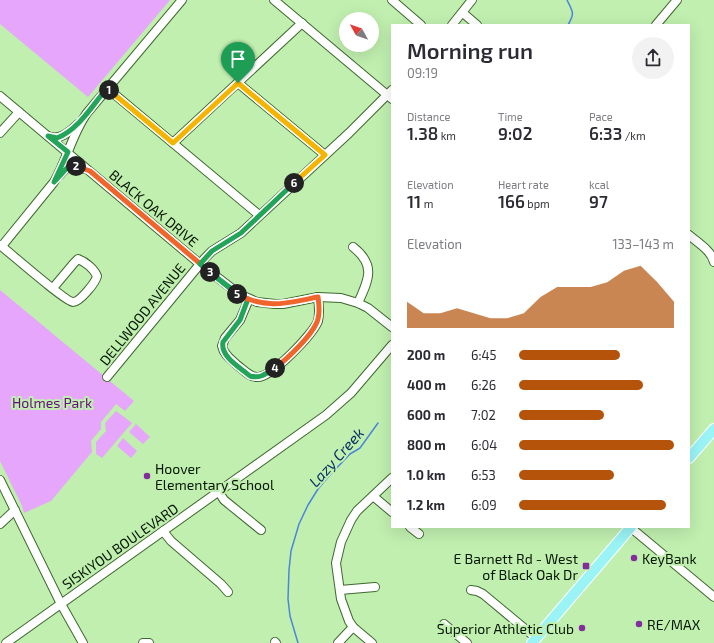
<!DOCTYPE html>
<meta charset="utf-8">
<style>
:root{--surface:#fff;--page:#f2f2f3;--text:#2b2b33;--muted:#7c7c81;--accent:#b45309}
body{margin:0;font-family:"Exo 2",sans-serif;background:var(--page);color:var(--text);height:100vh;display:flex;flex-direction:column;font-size:15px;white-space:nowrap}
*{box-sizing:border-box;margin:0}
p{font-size:13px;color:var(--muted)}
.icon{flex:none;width:22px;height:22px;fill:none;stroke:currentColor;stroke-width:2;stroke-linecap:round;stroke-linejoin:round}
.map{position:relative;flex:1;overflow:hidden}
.details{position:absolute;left:391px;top:24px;width:299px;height:504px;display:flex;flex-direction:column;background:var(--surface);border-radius:0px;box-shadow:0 4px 16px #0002}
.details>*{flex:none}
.needle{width:26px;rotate:310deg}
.controls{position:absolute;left:339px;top:12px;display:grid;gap:8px}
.controls a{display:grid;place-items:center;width:40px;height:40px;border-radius:50%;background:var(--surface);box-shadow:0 4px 16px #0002;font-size:20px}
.pin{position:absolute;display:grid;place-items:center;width:34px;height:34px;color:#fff;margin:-41px -17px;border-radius:50% 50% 50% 0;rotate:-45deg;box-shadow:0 0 4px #0007}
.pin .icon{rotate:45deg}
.km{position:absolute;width:20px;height:20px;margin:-10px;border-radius:50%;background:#222;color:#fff;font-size:11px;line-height:20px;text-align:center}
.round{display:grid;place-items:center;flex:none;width:42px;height:42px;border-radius:21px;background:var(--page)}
.headline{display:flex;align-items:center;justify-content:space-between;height:68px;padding:0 16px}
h1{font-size:22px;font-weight:600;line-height:30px}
.metrics{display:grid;grid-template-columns:repeat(3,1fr);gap:6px;height:68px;padding:4px 16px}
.metrics div{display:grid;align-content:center}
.metrics b{font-size:17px;font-weight:600}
.metrics small{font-size:11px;font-weight:400}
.metrics p{font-size:11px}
.chart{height:112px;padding:8px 16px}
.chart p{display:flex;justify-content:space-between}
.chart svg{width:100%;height:72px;margin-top:4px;fill:var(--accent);opacity:.7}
ul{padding:0 16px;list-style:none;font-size:13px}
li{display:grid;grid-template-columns:64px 48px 1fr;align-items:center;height:30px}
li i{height:10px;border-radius:5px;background:var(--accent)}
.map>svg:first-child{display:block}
.green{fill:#e6a6fb}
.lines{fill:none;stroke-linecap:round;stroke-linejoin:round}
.stream{stroke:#4c86db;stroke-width:1.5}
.minor-casing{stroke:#3f682f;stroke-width:10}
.major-casing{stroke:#fff;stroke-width:12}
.minor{stroke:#fff;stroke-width:8}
.major{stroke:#9af4f6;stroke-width:10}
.split-1-casing{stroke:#fff;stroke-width:8}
.split-2-casing{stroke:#fff;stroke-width:8}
.split-3-casing{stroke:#fff;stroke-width:8}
.split-4-casing{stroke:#fff;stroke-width:8}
.split-5-casing{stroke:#fff;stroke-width:8}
.split-6-casing{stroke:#fff;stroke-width:8}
.split-7-casing{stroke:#fff;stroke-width:8}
.split-1{stroke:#f5b400;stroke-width:5}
.split-2{stroke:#22a559;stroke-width:5}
.split-3{stroke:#f0652b;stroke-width:5}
.split-4{stroke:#22a559;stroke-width:5}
.split-5{stroke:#f0652b;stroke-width:5}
.split-6{stroke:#22a559;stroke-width:5}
.split-7{stroke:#f5b400;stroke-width:5}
.poi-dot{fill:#822d9b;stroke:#c0efaf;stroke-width:1.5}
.labels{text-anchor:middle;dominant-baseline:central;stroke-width:4;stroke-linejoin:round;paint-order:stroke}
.street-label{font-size:14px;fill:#061602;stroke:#c0efaf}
.park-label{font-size:14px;fill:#650e7c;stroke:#c0efaf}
.poi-label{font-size:14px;fill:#061602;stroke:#c0efaf;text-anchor:start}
.water-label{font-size:15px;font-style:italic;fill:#093167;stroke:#c0efaf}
</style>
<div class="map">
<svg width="714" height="643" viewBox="0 0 714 643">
<rect width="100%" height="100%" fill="#c0efaf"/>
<!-- green -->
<g class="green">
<path d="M0,0h170l-82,97 -88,-73z"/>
<path d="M0,290l134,111 -9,10 -9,-7 -15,18v7l-10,12 1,11 -41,49 -27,12 -2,-7 -22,-45z"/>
<path d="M116,411l16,12 -30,35 -6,-4v-12l10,-11 -1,-8z"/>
<path d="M136,424l14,13 -7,7 -14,-12z"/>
<path d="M123,438l14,13 -6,7 -14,-12z"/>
</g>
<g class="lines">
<!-- stream -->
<g class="stream">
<path d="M567,0c6,12 8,13 1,25"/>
<path d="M298,643l-8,-27 -2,-17 1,-29 2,-19 8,-27 9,-19 10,-16 11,-13 21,-22 10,-6 18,-25"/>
</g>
<defs>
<g id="minor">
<path d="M274,0l118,99"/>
<path d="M392,0l29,25"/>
<path d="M463,13l14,12"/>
<path d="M452,25l20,-25"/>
<path d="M656,25l21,-25"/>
<path d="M238,83l87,72"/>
<path d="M107,88l152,127"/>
<path d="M0,96l200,168 39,30 18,8 18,2h8l35,-7 23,1 17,5 10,5 24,19"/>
<path d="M0,133l19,-21"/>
<path d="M48,136c12,5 21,-4 30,-12"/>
<path d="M173,143l129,-120"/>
<path d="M60,175c7,-9 13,-11 24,-6"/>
<path d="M689,235c9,8 22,15 25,27"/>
<path d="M0,245c9,7 66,57 73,57 7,0 23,-20 24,-26 -3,-7 -11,-14 -19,-17l-4,4 -21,25"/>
<path d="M2,246l52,-64c13,-22 18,-48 33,-69l95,-113"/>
<path d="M353,247c23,18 16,32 5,56"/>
<path d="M249,299l-9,21 -15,18 -3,8c2,9 9,13 15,19 6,4 13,13 21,12 14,0 55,-43 60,-56 2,-8 1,-16 0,-24"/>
<path d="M107,377l98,-119 7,-7 29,-18 108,-100 43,-43"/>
<path d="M0,480l61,124 22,39"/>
<path d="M219,492l5,8 37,30"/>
<path d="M373,496l19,16"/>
<path d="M0,524l15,-14"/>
<path d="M410,527l9,7"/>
<path d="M630,527l84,70"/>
<path d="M163,531l8,10 50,43 7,8"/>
<path d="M340,590l35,-3"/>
<path d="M471,590l6,1 6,3 53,44"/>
<path d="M444,624l23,19"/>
<path d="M275,642l1,1"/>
<path d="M6,643l320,-228 25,-22 41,-48"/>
<path d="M143,643h6"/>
<path d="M338,643l15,-16"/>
<path d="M372,643l-19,-16 -4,-6 -8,-22 -5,-36 5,-21 10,-22 6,-9 35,-33"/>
</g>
<g id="major">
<path d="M689,458l25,-29"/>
<path d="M532,643l99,-116"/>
</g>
</defs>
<!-- minor casing -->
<use href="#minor" class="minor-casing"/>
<!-- major casing -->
<use href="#major" class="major-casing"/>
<!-- minor -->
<use href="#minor" class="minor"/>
<!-- major -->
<use href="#major" class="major"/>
</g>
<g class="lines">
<defs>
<path id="split-1" d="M109,90l64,53 65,-60"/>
<path id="split-2" d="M76,166l-9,2 -13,14 14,-30 -20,-16 9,2c22,-9 35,-32 50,-50l2,2"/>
<path id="split-3" d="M76,166l14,5 120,101"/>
<path id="split-4" d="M210,272c12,10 24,20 38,27l-8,21 -17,22c-3,15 18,26 27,34 11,3 17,-3 25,-8"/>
<path id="split-5" d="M237,294c30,16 50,9 81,3 1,7 2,15 0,22 -4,15 -31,40 -43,49"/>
<path id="split-6" d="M237,294l-37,-30 12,-13 29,-18 53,-50"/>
<path id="split-7" d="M238,83l87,72 -31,28"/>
</defs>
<!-- split-1 casing -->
<use href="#split-1" class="split-1-casing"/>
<!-- split-2 casing -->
<use href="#split-2" class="split-2-casing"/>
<!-- split-3 casing -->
<use href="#split-3" class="split-3-casing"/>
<!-- split-4 casing -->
<use href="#split-4" class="split-4-casing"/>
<!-- split-5 casing -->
<use href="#split-5" class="split-5-casing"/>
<!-- split-6 casing -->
<use href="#split-6" class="split-6-casing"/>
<!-- split-7 casing -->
<use href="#split-7" class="split-7-casing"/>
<!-- split-1 -->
<use href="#split-1" class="split-1"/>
<!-- split-2 -->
<use href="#split-2" class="split-2"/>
<!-- split-3 -->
<use href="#split-3" class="split-3"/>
<!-- split-4 -->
<use href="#split-4" class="split-4"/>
<!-- split-5 -->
<use href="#split-5" class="split-5"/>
<!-- split-6 -->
<use href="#split-6" class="split-6"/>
<!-- split-7 -->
<use href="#split-7" class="split-7"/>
</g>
<!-- markers -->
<g class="poi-dot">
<circle cx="147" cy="476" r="4"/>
<circle cx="634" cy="558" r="4"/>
<rect x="582" y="562" width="8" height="8" rx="2"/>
<circle cx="639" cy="624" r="4"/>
<circle cx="582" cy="628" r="4"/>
</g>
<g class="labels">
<!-- street labels -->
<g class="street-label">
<text transform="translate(154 208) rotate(40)">BLACK OAK DRIVE</text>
<text transform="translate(142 314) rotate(-51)">DELLWOOD AVENUE</text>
<text transform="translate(120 546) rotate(-35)">SISKIYOU BOULEVARD</text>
</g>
<!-- park labels -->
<g class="park-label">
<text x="52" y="402">Holmes Park</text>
</g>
<!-- poi labels -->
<g class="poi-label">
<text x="155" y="468">Hoover<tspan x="155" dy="16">Elementary School</tspan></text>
<text x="578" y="558" text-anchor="end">E Barnett Rd - West<tspan x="578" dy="16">of Black Oak Dr</tspan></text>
<text x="642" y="558">KeyBank</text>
<text x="647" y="624">RE/MAX</text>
<text x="574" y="628" text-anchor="end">Superior Athletic Club</text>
</g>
<!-- water labels -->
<g class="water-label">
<text transform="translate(336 457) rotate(-48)">Lazy Creek</text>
</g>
</g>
</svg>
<div class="controls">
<a><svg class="needle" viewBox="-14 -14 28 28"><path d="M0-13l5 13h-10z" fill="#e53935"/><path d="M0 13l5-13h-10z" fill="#7c7c81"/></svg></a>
</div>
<div class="pin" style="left:238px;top:83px;background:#1e9e55"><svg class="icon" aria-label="arrive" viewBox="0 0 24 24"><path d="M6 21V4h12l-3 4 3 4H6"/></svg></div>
<b class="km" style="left:109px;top:90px">1</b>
<b class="km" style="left:76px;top:166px">2</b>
<b class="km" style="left:210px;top:272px">3</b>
<b class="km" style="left:275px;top:368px">4</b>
<b class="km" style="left:237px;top:294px">5</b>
<b class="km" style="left:294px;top:183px">6</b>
<section class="details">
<div class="headline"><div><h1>Morning run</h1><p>09:19</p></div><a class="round"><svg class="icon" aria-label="share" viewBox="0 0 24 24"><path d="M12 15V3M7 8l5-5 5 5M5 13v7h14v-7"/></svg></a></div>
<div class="metrics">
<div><p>Distance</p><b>1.38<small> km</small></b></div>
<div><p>Time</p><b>9:02</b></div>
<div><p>Pace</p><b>6:33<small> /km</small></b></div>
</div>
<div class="metrics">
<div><p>Elevation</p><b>11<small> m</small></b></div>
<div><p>Heart rate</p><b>166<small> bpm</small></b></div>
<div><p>kcal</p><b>97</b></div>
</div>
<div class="chart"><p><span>Elevation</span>133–143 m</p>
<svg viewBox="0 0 160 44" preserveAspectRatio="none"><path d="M0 44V28L10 35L20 35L30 32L40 35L50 38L60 38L70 35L80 25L90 19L100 19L110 19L120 16L130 9L140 6L150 16L160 28V44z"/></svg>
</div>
<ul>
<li><b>200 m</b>6:45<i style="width:65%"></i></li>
<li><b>400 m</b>6:26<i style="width:80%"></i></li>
<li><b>600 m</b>7:02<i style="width:55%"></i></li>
<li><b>800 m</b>6:04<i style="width:100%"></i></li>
<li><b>1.0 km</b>6:53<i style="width:61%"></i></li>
<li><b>1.2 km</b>6:09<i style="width:95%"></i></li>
</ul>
</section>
</div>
